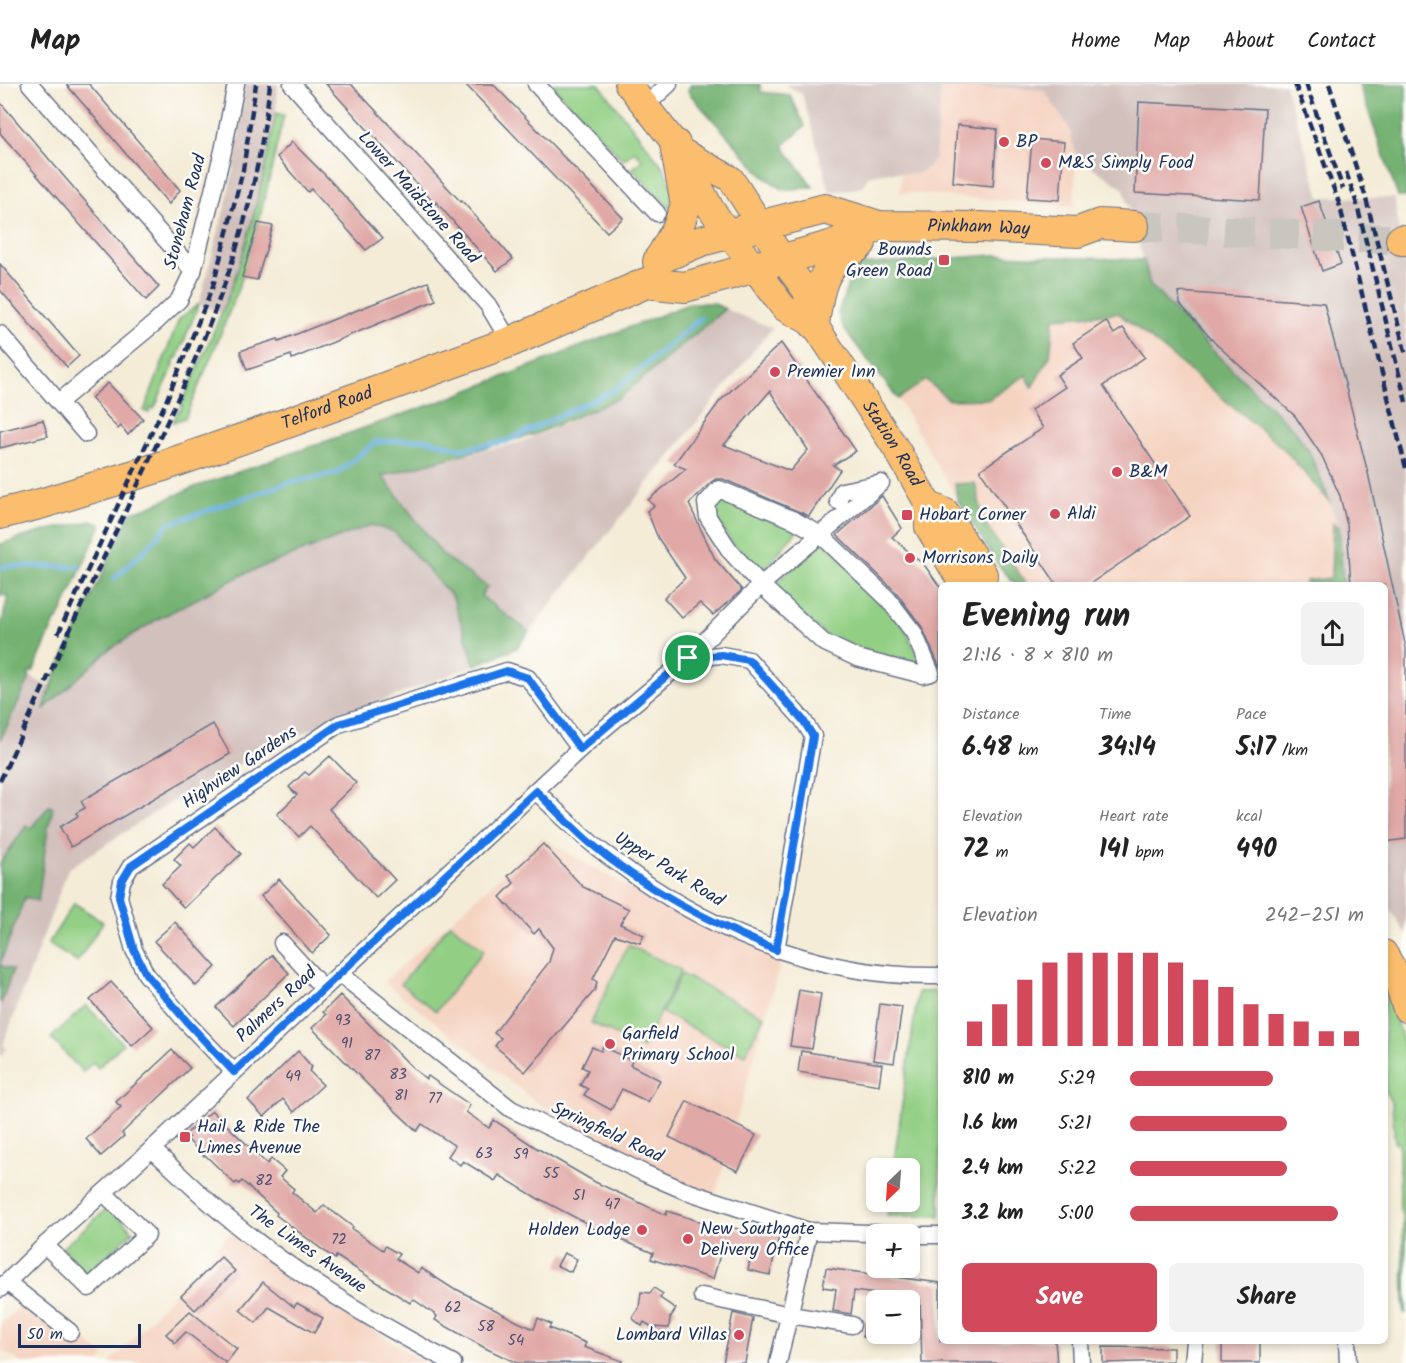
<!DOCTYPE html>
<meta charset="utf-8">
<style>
:root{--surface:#fff;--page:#f2f2f2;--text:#222;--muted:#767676;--line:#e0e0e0;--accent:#d1495b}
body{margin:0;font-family:Kalam,sans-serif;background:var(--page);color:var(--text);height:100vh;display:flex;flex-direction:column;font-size:22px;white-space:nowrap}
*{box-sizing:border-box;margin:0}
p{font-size:20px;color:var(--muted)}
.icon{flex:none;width:33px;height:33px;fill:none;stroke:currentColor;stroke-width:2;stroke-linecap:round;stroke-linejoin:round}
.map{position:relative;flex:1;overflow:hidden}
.sheet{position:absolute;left:938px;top:498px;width:450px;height:762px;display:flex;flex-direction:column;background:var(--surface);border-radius:9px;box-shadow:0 3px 9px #0003}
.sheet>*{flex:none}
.needle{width:39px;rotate:205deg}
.tools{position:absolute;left:866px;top:1074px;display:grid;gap:12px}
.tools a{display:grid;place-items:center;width:54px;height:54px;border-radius:9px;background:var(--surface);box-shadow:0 3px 9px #0003;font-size:30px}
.scale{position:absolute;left:18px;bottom:15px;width:123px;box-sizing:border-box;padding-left:6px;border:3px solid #1b2f5e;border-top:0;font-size:16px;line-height:21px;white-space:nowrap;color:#1b2f5e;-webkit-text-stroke:4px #fdfcf7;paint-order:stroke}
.pin{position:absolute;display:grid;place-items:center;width:51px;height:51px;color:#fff;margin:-26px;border:3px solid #fff;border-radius:50%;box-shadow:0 2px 6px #0007}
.round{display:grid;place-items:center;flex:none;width:63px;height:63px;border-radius:9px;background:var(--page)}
.headline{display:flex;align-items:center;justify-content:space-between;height:102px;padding:0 24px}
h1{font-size:33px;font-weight:600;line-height:45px}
.metrics{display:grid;grid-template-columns:repeat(3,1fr);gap:9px;height:102px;padding:6px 24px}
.metrics div{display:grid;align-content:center}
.metrics b{font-size:26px;font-weight:600}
.metrics small{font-size:16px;font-weight:400}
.metrics p{font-size:16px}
.chart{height:168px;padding:12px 24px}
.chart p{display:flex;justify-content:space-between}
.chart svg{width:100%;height:108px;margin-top:6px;stroke:var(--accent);stroke-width:6}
.button{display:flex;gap:12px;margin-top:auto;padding:12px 24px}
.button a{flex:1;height:69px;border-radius:9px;background:var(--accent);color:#fff;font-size:24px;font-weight:600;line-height:69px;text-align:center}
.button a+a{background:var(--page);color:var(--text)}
ul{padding:0 24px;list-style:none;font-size:20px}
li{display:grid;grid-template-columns:96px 72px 1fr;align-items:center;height:45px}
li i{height:15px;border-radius:8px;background:var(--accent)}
header{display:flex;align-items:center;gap:36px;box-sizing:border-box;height:84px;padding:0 30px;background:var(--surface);border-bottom:2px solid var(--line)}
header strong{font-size:28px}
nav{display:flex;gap:33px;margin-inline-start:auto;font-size:21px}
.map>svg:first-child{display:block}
.built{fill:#f5d3c1}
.industrial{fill:#d1c0bc}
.green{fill:#92cf84;stroke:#567f71;stroke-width:1.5}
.forest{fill:#75b272;stroke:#487068;stroke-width:1.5}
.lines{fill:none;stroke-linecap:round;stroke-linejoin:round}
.stream{stroke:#69b0e0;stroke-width:5}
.building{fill:#e0a8a6;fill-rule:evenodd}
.highway-tunnel{stroke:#c9c6bf;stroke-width:30;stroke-dasharray:30 15;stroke-linecap:butt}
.street-casing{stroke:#677188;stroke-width:19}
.primary-casing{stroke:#677188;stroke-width:28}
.highway-casing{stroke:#677188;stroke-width:32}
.street{stroke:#fff;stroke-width:16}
.primary{stroke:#fbbd6e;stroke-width:26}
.highway{stroke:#fbbd6e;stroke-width:30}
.rail{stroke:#1b2f5e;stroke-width:4.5;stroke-dasharray:9 4.5;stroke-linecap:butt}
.route-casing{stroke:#fff;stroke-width:12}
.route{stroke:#1a73e8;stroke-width:8}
.poi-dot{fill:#d1495b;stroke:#fdfcf7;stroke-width:2}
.labels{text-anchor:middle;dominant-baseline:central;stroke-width:5;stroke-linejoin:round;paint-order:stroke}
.number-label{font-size:15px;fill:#4c4d70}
.poi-label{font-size:18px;fill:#1b2f5e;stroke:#fdfcf7;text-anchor:start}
.street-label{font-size:18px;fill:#1b2f5e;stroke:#fdfcf7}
</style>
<header>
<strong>Map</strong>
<nav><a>Home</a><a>Map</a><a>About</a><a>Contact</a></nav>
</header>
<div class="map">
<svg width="1406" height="1279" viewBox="0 0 1406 1279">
<rect width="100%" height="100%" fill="#fdfcf7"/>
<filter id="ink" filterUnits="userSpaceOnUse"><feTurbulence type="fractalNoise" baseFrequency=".0167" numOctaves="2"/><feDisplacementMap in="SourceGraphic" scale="12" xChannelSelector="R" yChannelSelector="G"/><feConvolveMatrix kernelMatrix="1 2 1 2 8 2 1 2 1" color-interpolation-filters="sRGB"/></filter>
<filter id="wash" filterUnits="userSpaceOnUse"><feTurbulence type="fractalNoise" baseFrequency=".008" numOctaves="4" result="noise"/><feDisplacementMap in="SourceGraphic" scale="24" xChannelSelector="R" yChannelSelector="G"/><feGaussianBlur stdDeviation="1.35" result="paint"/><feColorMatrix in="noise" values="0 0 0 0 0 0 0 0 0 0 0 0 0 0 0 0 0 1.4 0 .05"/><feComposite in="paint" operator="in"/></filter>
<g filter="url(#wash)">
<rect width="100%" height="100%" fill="#f4ecd7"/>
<!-- built -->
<g class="built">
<path d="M940,1l104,5 25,39 7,27 -2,51 -174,-15 1,-19 15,1 19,-16z"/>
<path d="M1118,229l50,40 116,96 46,53 9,25 4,58h-327l-18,-20 -41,-66 -59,-100 28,-19 63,19 37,-24 6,11 18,-30 4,-38z"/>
<path d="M542,754l120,69 58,18 61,36 -66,236 -71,-24 -103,-67 -157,-124z"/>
<path d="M230,1149l194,130h-314z"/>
<path d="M31,1212l74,60 -6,7h-77l-22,-14v-24z"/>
</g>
<!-- industrial -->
<g class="industrial">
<path d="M245,0h33l-2,29 -20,96 -20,65 -15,39 -22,-9 28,-104 9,-43z"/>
<path d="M784,0h501l35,113 75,1 3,28 8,31v677l-21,-32 -1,-317h-41l-4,-58 -30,-76 -13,-19 -81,-79 -65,-68 -26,-96 -48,-33 -7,-28 -25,-38 -103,-5 -6,73 -8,10 -11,6 -28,-2 -20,4 -5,11 -33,5 -28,-98z"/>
<path d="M725,225l47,19 -243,304 -48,-36 6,-9 -44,-32 -61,-79 39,-12 97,-21 33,-13 68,-32z"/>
<path d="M371,441l23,7 59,66 22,67 -152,59 -82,39 -73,41 -100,65 -65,176 4,4 -7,7v-315l30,-64 20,10 -5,21 65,-59 46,-29 88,-46z"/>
</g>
<!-- green -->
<g class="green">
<path d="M550,0h49l64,83 11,24 -4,18 -38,-40 10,-9 -7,-9 -12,9z"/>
<path d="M276,29l8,2c-13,54 -24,110 -42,163 -17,48 -37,94 -57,140l-12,4 5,-11h2l2,-4 -1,-1c19,-44 40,-87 56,-134 17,-52 29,-105 39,-159z"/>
<path d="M199,220l-22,54h-2l-2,6 1,1 -20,44 -3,-1 -2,5 -5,-2 35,-92z"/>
<path d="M726,414l73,30 -37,45 -6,1 -49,-65 9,-9z"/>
<path d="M823,456l75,72 28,62 -79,-21 -70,-59 -3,-9z"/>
<path d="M74,819l29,19 -26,40 -29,-18z"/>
<path d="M450,839l34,27 -48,61 -35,-27z"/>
<path d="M628,861l53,25 -38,78 -52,-25z"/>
<path d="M681,890l83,42 -19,39 -83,-42z"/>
<path d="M1384,905l17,45 5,26v253h-2l-1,-94 -3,-11 -1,-65h-4l-3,-39 -7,-14z"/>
<path d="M940,907v225h-53l2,-14h20v-34h-16l25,-176z"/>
<path d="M86,921l37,39 -25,24 -5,-6 -10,10 -32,-34z"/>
<path d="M110,1122l23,26 -47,41 -25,-24z"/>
</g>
<!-- forest -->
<g class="forest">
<path d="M691,0h69l1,8 29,3 15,31 -22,20 30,41 -29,3 -20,-13 -75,-84 -1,-3z"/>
<path d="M1359,0h47v113h-8z"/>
<path d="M994,171l150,5 6,25 65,68 81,79 13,19 21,51 -46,-53 -116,-96 -50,-40 -64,5 -4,38 -18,31 -6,-12 -37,24 -40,1 -23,-20 -28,19 -54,-70 -6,-15 14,-42 7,-7z"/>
<path d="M691,219h22l12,6 -106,89 -83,36 -154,42 61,79 44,32 -6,9 48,36 -12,16 -42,17 -22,-67 -59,-66 -23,-7 -127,49 -88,46 -46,29 -66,60c9,-34 25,-63 41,-95l-1,-1 47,-101 17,-5 47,-20 249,-87z"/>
<path d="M975,399l9,39 43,63h-11l-18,-20 -41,-66 -2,-15z"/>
<path d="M92,437l9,4 -43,95 -2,-1 -23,53 -2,-1 -3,5 2,1 -30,64v-111l8,-34 -8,-1v-51l44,-13z"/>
<path d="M1333,439l6,4 4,58h-38l1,-4 25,-3z"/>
<path d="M49,722l4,2 -5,20 -10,73 -13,-4 -25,67v-101l26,-37 5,2z"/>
<path d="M0,881l13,5 -12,33 -1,-1z"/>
</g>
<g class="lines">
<!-- stream -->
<g class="stream">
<path d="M0,485l8,-3 71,1"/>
<path d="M114,495l36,-34 18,-21 120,-41 49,-10 39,-31 47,-3 39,10 45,-8 109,-52 85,-71"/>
</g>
</g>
<g id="blocks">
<!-- building -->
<g class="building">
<path d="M66,0h23l91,106 -11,14z"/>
<path d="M326,0h25l110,118 1,-1 51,58 -16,12 -61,-69 -1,2z"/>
<path d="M465,0h28l130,134 -16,14z"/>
<path d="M0,18l159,185 -13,13 -146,-167z"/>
<path d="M1139,18l126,7 -5,91 -125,-7z"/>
<path d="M957,41l40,4 -4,57 -40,-4z"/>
<path d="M1032,55l32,3 -4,58 -33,-2z"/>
<path d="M292,58l34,34 57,62 -17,12 -55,-61 -3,3 -31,-35z"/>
<path d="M1319,117l22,63 -19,7 -21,-64z"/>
<path d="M258,139l15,3 -16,54 -15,-3z"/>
<path d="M0,180l79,92 -12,11 -67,-77z"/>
<path d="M428,198l8,18 -144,59 -1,-4 -44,15 -7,-19 38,-12 1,2z"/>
<path d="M1179,208l145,11 44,170 38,175v191l-22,3v-257h-33l-4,-60 -7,-29 -18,-40 -27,-40 -80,-73 -35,-39z"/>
<path d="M1106,237l8,13 9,-6 22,29 -42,29 87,130 -102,69h-31l-77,-115 63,-42 -12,-18 34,-23 -8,-12 26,-17 -10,-15z"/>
<path d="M781,259l75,108 -23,14 7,5 -31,46 -86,-37h-7l-5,3 -22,22 26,55 27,31 -29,25 -13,-12 -18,15 -18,-20 21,-20 -27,-40 -11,-27 7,-5 -6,-6 38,-31 -12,-5 46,-63zM770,307l38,59 -18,21 -66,-26z"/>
<path d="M108,299l35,36 -15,16 -7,-9 -3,3 -27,-31z"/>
<path d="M43,336l5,16 -48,12v-17z"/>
<path d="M882,412l20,32 -10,9 33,29 15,21v81l-18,-41 -26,-35 -59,-57z"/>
<path d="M213,640l17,30 -159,93 -11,-20 18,-11 -2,-3 9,-5 -4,-7z"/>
<path d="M330,672l26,27 -27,26 66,71 -19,18 -66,-72 -11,11 -22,-23 20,-19 -8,-8 16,-15 4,3z"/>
<path d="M215,743l26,27 -57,54 -22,-24 19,-18 -7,-7 16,-16 4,4z"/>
<path d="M543,760l40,43 46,22 -9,15 24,11 -4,8 -25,-8 -22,44 4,3 -2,8 -70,82 -30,-26 6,-8 -7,-5 55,-71 4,-14 -14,-19 -5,5 -34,-37 14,-14 -6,-7z"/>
<path d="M279,795l52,56 -19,18 -51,-57z"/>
<path d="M175,838l41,45 -20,19 -42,-45z"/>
<path d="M272,871l17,18 -55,53 -18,-19z"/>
<path d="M111,898l42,45 -21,19 -42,-46z"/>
<path d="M799,906l22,4 -9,55 -22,-3z"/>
<path d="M340,911l74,74 12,10 2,-3 42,29 -4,7 23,16 5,-8 41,27 60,35 71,33 1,-4 60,19 1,-3 51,9 -9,39 -22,-5 3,-15 -29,-7 -9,31 -62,-20 2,-6 -68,-28 1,-2 -46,-24v1l-41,-25 -4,6 -32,-20 -3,4 -12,-9 7,-10 -33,-22 -5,7 -49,-46 -56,-57 14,-13 -3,-3z"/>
<path d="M880,920l22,3 -8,56 -21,-3z"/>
<path d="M603,962l29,15 -2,4 30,15 -12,22 -26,-13 -11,21 -27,-15 4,-6 -8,-4 8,-15 -6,-3 10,-20 9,4z"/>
<path d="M172,966l18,18 -68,65 2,3 -23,20 -15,-17 35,-32 -5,-5z"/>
<path d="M298,967l14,16 -3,4 14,14 -29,27 -11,-13 -19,18 -16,-17z"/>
<path d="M801,967l81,13 -3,21 -81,-13z"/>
<path d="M687,1017l69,34 -18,36 -69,-34z"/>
<path d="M212,1027l55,53 4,-5 14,12 -5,6 14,12 -2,3 25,21 7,-8 29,22 -1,2 31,21 2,-4 14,8 -3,5 22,14 3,-5 34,22 1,-1 62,33 16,7 4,-11 13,6 -2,4 37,15 -2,4 38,14v2h-105l-32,-15 -50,-28 2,-4 -24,-17 -3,4 -74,-47 -1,3 -59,-44 1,-2 -35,-32 -3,3 -2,-2 -2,2 -30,-29 -1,1 -17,-17 2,-2 -3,-3z"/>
<path d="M564,1169l13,6 -6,13 -14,-6z"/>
<path d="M221,1173l14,14 -40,39 -14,-14z"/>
<path d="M826,1184l114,15v58h115l2,22h-135l-2,-63 -66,-9 -3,23 -18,-3 3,-22 -13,-2z"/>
<path d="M263,1198l31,25 3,-4 26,15 -9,15 -45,-26 -13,16 -16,-13z"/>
<path d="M654,1204l9,6 -3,4 16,11 -6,9 -1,10 -17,-1 -8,-5 -2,4 -10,-8 7,-10 2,-16 9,1z"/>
<path d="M190,1227l47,38 -11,14 -40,-31 -11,11 -9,-9z"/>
<path d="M733,1229l20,5 -8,45h-22z"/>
<path d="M864,1238l12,1v15l-13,-1z"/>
<rect x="1222" y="1257" width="38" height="22"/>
<path d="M1103,1263l70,1v13l-70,2z"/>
</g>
</g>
</g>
<g filter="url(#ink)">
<use href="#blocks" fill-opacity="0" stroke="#677188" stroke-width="1.5"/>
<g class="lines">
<!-- highway-tunnel -->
<path class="highway-tunnel" d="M1134,142l267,14"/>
<defs>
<g id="street">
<path d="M30,0l163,187"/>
<path d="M292,0l196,221 22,37"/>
<path d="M536,0l121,129"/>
<path d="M644,23l25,-23"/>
<path d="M0,250l86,100"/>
<path d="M59,318l97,-80 23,-22 14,-29 30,-120 13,-67"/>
<path d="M719,405l75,31 27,15 67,64 26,34 17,40 -8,2 -66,-17 -34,-16 -62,-57 -31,-34 -22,-34 -2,-14z"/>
<path d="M838,417l4,-10 36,-7"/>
<path d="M688,574l74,-74 119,-101"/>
<path d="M536,707c17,17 35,34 53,50 15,13 32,24 48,36 90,62 193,101 303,99"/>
<path d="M282,859l41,45"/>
<path d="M340,890l171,135 133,64 39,17 126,41 89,3"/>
<path d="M234,988l-47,-49 -41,-49 -12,-24 -15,-53 3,-16 9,-15 208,-142 168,-53 21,7 52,71"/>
<path d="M152,1065c26,24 51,49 78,71 68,56 145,103 223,143"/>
<path d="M909,1151h31"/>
<path d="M45,1161l44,43 58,-53 -43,-42"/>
<path d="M7,1198l63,50"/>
<path d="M0,1205l45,-44 107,-96 428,-400 108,-91 33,-3 28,5 54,60 10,16 -37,214"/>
<path d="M702,1212l88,19 62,10"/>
<path d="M1080,1257l1,22"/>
<path d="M1347,1257l1,22"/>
<path d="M778,1279l31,-132"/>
<path d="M1193,1279l2,-22"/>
</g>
<g id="primary">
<path d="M628,0l53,67 30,58 73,99 30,16"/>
<path id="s1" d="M681,67l50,28 51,79 24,33 8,33 83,126 31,54v23l35,58"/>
<path d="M928,420l18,8 38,62 -1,11"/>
<path d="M1384,869l10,17 12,39"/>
</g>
<g id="highway">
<path d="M1401,156h5"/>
<path id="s2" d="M659,175l42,-18 124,-32 54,17 101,1 98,5 22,-8 34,2"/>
<path d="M658,178l20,-35 8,-22 -11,-61"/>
<path d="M814,240c3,-19 5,-47 21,-62 8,-8 20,-10 26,-19"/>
<path id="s3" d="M0,430l40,-10 120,-37 105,-36 245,-89 136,-59 39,4 145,-41 49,-20"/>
</g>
</defs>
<!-- street casing -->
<use href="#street" class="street-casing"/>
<!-- primary casing -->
<use href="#primary" class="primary-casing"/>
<!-- highway casing -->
<use href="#highway" class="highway-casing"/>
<!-- street -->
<use href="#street" class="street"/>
<!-- primary -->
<use href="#primary" class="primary"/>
<!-- highway -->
<use href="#highway" class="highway"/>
<!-- rail -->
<g class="rail">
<path d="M1295,0l44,119 67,265"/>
<path d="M1306,0l37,105"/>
<path d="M1329,0l36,111 41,160"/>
<path d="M1346,88l10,29 50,201"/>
<path d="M58,550l107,-230 48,-118 30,-116 13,-86"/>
<path d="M0,697c42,-91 84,-182 127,-273 41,-89 86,-178 113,-272 15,-50 24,-101 30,-152"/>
</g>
</g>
</g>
<g class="lines" filter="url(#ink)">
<defs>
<path id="route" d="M721,571l28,5 54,60 10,16 -37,214c-66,-28 -132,-61 -187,-108 -18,-16 -36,-34 -53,-51l-302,281 -46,-49 -42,-49 -12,-24 -15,-53 3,-16 9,-15 208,-142 168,-53 21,7 52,71 108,-91z"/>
</defs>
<!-- route casing -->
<use href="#route" class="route-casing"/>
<!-- route -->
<use href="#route" class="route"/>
</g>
<!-- markers -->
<g class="poi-dot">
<circle cx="1004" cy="58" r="6"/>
<circle cx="1046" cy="79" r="6"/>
<rect x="938" y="170" width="12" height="12" rx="3"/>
<circle cx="775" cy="288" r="6"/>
<circle cx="1117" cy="388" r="6"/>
<circle cx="1055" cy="430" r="6"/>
<rect x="901" y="425" width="12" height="12" rx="3"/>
<circle cx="910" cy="474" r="6"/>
<circle cx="610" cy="960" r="6"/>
<rect x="179" y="1047" width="12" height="12" rx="3"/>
<circle cx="642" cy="1146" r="6"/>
<circle cx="688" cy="1155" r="6"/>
<circle cx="739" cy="1251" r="6"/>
</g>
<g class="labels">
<!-- number labels -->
<g class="number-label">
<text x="343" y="937">93</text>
<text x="347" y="960">91</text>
<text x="372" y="972">87</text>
<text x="398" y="991">83</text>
<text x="293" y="993">49</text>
<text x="401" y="1012">81</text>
<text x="435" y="1015">77</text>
<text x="484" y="1070">63</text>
<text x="521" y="1071">59</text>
<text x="551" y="1090">55</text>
<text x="264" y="1097">82</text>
<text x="579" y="1112">51</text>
<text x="612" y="1121">47</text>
<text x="339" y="1156">72</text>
<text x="453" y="1224">62</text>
<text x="486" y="1243">58</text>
<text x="516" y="1257">54</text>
</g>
<!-- poi labels -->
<g class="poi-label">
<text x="1016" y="58">BP</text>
<text x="1058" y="79">M&amp;S Simply Food</text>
<text x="932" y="166" text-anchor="end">Bounds<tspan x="932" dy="21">Green Road</tspan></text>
<text x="787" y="288">Premier Inn</text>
<text x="1129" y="388">B&amp;M</text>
<text x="1067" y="430">Aldi</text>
<text x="919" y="431">Hobart Corner</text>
<text x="922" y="474">Morrisons Daily</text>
<text x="622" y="950">Garfield<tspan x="622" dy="21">Primary School</tspan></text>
<text x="197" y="1043">Hail &amp; Ride The<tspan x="197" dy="21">Limes Avenue</tspan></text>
<text x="700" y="1145">New Southgate<tspan x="700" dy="21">Delivery Office</tspan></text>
<text x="630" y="1146" text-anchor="end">Holden Lodge</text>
<text x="727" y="1251" text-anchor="end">Lombard Villas</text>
</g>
<!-- street labels -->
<g class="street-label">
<text transform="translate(418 114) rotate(48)">Lower Maidstone Road</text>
<text transform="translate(186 128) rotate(-75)">Stoneham Road</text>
<text stroke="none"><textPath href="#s2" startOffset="330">Pinkham Way</textPath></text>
<text stroke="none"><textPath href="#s3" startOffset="344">Telford Road</textPath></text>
<text stroke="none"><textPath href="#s1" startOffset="369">Station Road</textPath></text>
<text transform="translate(240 684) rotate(-34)">Highview Gardens</text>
<text transform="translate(669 786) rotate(32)">Upper Park Road</text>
<text transform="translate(277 921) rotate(-43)">Palmers Road</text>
<text transform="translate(607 1049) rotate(25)">Springfield Road</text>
<text transform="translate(307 1166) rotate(35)">The Limes Avenue</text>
</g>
</g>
</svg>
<div class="tools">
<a><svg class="needle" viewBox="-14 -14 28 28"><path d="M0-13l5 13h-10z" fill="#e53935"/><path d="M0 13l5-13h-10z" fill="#767676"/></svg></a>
<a>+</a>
<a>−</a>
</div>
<div class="scale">50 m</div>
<div class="pin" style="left:688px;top:574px;background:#1e9e55"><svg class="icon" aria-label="arrive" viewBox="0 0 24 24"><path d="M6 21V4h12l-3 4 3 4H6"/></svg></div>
<section class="sheet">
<div class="headline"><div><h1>Evening run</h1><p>21:16 · 8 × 810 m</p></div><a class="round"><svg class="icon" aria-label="share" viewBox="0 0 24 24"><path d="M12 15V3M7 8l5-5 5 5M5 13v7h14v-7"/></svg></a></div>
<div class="metrics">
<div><p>Distance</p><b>6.48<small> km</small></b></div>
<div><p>Time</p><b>34:14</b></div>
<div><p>Pace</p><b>5:17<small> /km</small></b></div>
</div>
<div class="metrics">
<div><p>Elevation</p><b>72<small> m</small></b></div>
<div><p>Heart rate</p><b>141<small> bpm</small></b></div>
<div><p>kcal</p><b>490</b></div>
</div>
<div class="chart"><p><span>Elevation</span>242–251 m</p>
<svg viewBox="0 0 160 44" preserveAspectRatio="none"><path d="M5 44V34M15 44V27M25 44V17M35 44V10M45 44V6M55 44V6M65 44V6M75 44V6M85 44V10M95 44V17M105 44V20M115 44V27M125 44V31M135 44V34M145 44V38M155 44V38"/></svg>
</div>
<ul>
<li><b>810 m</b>5:29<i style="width:61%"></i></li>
<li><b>1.6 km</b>5:21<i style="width:67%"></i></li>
<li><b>2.4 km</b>5:22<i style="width:67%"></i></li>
<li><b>3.2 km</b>5:00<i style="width:89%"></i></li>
</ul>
<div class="button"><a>Save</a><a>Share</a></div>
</section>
</div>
